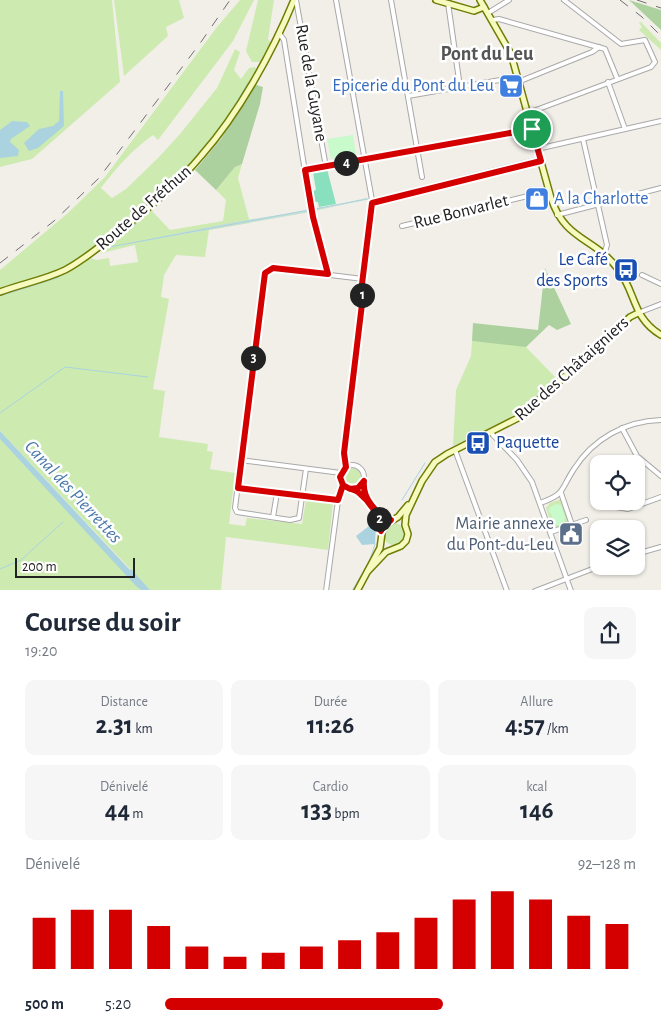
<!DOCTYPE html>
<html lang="fr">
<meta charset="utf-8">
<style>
:root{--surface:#fff;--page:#f6f6f7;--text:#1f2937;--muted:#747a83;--accent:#d40000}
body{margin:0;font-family:"Alegreya Sans",sans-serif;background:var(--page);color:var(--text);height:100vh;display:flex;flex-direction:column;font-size:19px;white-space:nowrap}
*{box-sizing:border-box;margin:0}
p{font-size:16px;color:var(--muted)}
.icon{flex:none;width:28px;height:28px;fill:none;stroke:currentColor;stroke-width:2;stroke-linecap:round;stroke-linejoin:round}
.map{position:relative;height:590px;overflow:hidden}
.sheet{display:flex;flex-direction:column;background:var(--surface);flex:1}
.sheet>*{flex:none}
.buttons{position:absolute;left:590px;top:455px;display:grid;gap:10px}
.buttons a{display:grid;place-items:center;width:55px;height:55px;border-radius:10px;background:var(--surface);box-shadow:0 1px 4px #0004;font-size:25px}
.scale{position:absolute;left:15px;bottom:12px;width:120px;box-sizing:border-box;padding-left:5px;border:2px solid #222;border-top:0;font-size:14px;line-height:18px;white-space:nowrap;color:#222;-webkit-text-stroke:4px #fff;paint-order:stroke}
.pin{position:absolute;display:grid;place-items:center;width:42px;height:42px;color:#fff;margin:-21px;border:2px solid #fff;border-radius:50%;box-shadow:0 1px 5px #0007}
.km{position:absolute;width:25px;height:25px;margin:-12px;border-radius:50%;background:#222;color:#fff;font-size:14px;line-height:25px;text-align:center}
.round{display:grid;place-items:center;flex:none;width:52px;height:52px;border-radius:10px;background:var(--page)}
.headline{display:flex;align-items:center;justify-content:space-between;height:85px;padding:0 25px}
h1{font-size:28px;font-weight:700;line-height:38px}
.metrics{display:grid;grid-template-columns:repeat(3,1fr);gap:8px;height:85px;padding:5px 25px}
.metrics div{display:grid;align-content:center;border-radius:10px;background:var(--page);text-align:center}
.metrics b{font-size:25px;font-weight:700}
.metrics small{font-size:14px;font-weight:400}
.metrics p{font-size:14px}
.chart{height:140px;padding:10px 25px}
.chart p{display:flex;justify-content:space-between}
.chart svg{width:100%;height:90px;margin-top:5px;stroke:var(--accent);stroke-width:6}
ul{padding:0 25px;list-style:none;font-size:16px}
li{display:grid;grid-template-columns:80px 60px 1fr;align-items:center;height:38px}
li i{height:12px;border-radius:6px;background:var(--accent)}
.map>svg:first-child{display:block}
.grass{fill:#cdebb0;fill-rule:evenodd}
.forest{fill:#add19e}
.wetland{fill:#c6e0d4}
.park{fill:#c8facc}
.pitch{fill:#88e0be}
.water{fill:#aad3df}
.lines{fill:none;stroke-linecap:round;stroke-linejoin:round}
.stream{stroke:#aad3df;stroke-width:1}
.street-casing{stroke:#a9a9a9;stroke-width:6}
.secondary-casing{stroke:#707d05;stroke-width:8}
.street{stroke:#fff;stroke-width:4}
.secondary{stroke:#f7fabf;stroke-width:5}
.rail{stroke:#707070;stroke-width:1;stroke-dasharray:10 10;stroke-linecap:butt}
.route-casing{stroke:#fff;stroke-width:10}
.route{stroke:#d40000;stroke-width:6}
.labels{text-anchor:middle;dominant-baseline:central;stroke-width:5;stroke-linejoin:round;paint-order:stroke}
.street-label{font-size:18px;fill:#222;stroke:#fff}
.shop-label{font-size:18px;fill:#366cbe;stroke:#fff;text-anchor:end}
.transit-label{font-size:18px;fill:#164399;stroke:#fff;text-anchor:end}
.service-label{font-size:18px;fill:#4e5e75;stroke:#fff;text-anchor:end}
.water-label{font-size:19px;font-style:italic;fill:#4a7aab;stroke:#fff}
.quarter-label{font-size:20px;font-weight:bold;fill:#555;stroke:#fff}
</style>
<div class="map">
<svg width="661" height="591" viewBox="0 0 661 591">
<rect width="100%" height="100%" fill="#f2efe9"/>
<!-- grass -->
<g class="grass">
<path d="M0,0h112l8,82 -88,77 -32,8z"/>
<path d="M114,0h65l5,18 -18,9 2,9 -44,40z"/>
<path d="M240,0h14l-21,41 -75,99 -5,-5c-21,15 -36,32 -52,53l11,10 14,-9 32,-31 22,-24 37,-46 18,-39 5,3 -6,18 7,9 8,-11 6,-1 1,2 -7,13 4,2 -32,55 -24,27 -11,16h-4l-30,29 18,19 53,-9 3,-21 -10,-10 19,-23 7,-3 -4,14 12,45 -41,7 -4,27 -29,-2 -12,20 -3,22 8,2 -16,90 12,2 -6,46 49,7 -1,7 6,1 -3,17 25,4 -6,51 16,2 2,-8 55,6 4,-24 27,3 -5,47 -102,-13 -5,53h-71l-150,-159v-161l68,-57 37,-36 112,-150zM135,245l3,17 -28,4 -1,-8 -13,2 -8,-3 11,-8 3,4z"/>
<path d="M258,0h16l-6,39 3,4 -10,19h-9l-6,-11z"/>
<path d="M641,22l20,21v7l-22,-20 3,-3 -3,-4z"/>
<path d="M472,341l52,4 33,34 -50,41 -54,26 3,-56 15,-34z"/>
<path d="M0,439l141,151h-141z"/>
<circle cx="352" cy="477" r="9"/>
<path d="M561,499l8,22 -3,5 -13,4 -7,-22 4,-5z"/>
<circle cx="394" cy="534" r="11"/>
</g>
<!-- forest -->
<g class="forest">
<path d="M629,0l32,10v20z"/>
<path d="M253,84l10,3 -3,17 -18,60 -7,3 -19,23 -21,-20 26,-31z"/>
<path d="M545,268l26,56 -14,6 -8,-5 -23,22 -54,-6 1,-18 65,7z"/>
</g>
<!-- wetland -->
<path class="wetland" d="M366,198l2,1 -58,13 -204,36 117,-24 109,-18z"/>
<!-- park -->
<g class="park">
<path d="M353,135l3,19 -25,5 -4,-20z"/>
<path d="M556,504l5,1 4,12 -1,6 -5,3 -6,-4 -1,-6 -4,-6 2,-3z"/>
</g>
<!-- pitch -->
<path class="pitch" d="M327,169l9,35 -17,3 -1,-5h-3l-2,-11 3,-1 -3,-18z"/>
<!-- water -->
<g class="water">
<path d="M60,91h3l1,35 -26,22 -9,3 -5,-8 15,-14 14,-3 6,-5z"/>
<path d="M12,121l15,1 3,4 -19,13 -1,3 9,8 -1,6 -18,2v-28z"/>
<path d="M535,157l-50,15 -111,26z"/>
<path d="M0,431l130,139 1,-1 19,21h-9l-5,-4 -136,-147z"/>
<path d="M373,523l3,3 -1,18 -13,1 -6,-9z"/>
</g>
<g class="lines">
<!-- stream -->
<g class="stream">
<path d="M228,117l20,-34"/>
<path d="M104,248l264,-49"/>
<path d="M97,253l39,-29"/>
<path d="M70,265l74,-57 40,-37"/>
<path d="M18,283l18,-5"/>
<path d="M0,296l57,-18 34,-21"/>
<path d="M0,413l65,-46 83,10"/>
<path d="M402,500l23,-37"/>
<path d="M0,569l21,-9 42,-38"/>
<path d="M352,591l18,-31 5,-16"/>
</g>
<defs>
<g id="street">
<path d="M296,0l30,167"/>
<path d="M336,0l36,200 -10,84 1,20 -19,149 2,14"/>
<path d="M391,0l31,177"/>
<path d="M448,3l12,84"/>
<path d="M488,13l21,-13"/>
<path d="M493,20l6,-1 106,30 12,29"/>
<path d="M279,33l5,7 26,163 18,71"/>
<path d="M518,82l74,-30 7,-5"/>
<path d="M608,82l17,47"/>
<path d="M408,96l109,-19"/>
<path d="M528,113l123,-46 4,-5 -10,-22 -24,4 -57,-44"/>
<path d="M583,139l24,106 -3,9"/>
<path d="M537,149l124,-28"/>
<path d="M305,170l227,-41"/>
<path d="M372,203l169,-42"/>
<path d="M557,215l104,-27"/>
<path d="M402,226l147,-35"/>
<path d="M642,275l19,9"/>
<path d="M638,313l23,-9"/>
<path d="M622,428l15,28 24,20"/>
<path d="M491,433l26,27 15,22 39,109"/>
<path d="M455,450l52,141"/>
<path d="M240,460l101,13"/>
<circle cx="352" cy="477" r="12"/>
<path d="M306,469l-7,49 -9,2 -53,-8 -2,-4 30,-235 8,-5 90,11"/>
<path d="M364,483l-1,9 3,5"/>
<path d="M237,488l101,12"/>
<path d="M354,490c13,7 26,25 27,41"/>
<path d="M561,493l11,32"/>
<path d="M540,503c26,-9 20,-13 34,-34 19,-30 51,-48 87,-49"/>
<path d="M372,505l12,12 7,3"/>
<path d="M616,507l12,2 33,-12"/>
<path d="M273,517l4,-24"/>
<path d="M551,532l35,-12"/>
<path d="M636,554l25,-7"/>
<path d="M326,591l13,-98 4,-8"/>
<path d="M535,591l65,-25"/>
</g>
<g id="secondary">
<path d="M436,0l38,11 10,-4"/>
<path d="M480,0l31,54 40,144c14,43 43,39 67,71 18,23 14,49 43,66"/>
<path d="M0,292c21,-8 44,-12 65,-22 19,-10 35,-24 52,-37 30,-23 60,-48 84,-77 38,-43 71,-103 93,-156"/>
<path d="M368,571l18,-19 15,-6 5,-5 2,-7 -3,-9 1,-10 16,-34 13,-19 12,-8 73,-37 110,-100 8,-4"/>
<path d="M357,591l23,-43 3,-22 15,-9 10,-12"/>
</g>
</defs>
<!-- street casing -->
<use href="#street" class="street-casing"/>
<!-- secondary casing -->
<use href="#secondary" class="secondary-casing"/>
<!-- street -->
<use href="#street" class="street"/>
<!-- secondary -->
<use href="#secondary" class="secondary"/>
<!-- rail -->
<g class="rail">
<path d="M620,0l22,17 19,19"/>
<path d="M637,0l24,8"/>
<path d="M0,263l54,-42 45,-43 102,-136 29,-42"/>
</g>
</g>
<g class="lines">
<defs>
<path id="route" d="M532,129l9,32 -169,42 -10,81v20l-18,149 2,14 -6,10 3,8 7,4 8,-1 6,-7c-2,17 12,33 27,39l-7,5 -3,6c0,-14 -12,-30 -23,-39 -5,-3 -10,-3 -15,-7l-5,15 -100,-12 27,-215 8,-5 55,6 -15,-57 -8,-47 227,-41"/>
</defs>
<!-- route casing -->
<use href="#route" class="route-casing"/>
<!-- route -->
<use href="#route" class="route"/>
</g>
<!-- icons -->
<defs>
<symbol id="supermarket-square" viewBox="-11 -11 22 22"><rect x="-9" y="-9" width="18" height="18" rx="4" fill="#3f7fe0" stroke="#fff"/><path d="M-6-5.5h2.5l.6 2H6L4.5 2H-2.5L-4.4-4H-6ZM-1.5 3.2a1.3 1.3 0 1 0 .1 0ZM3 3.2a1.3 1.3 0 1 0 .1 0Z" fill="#fff"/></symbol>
<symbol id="shop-square" viewBox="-11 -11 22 22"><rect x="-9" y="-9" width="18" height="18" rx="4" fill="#3f7fe0" stroke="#fff"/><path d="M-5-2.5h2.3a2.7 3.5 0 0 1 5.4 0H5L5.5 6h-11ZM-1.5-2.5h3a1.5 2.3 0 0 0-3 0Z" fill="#fff"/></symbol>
<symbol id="bus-square" viewBox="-11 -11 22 22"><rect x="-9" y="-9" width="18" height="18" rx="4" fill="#1a4fb4" stroke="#fff"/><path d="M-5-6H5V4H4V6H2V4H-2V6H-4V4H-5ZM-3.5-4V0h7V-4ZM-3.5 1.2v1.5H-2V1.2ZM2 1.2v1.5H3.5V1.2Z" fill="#fff"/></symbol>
<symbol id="civic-square" viewBox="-11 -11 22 22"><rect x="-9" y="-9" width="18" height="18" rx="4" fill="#5c6f8a" stroke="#fff"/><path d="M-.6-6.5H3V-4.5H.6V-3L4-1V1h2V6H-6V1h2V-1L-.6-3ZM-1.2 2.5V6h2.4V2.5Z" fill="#fff"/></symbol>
</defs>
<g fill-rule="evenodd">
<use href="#supermarket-square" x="497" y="72" width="28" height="28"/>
<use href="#shop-square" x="523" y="185" width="28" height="28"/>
<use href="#bus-square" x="612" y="256" width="28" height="28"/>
<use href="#bus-square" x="464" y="429" width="28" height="28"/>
<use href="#civic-square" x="557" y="520" width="28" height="28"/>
</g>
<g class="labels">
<!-- street labels -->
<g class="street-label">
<text transform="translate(311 83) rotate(80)">Rue de la Guyane</text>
<text transform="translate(144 208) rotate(-41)">Route de Fréthun</text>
<text transform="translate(461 212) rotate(-14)">Rue Bonvarlet</text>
<text transform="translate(572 369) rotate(-42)">Rue des Châtaigniers</text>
</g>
<!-- shop labels -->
<g class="shop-label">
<text x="494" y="86">Epicerie du Pont du Leu</text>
<text x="554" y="199" text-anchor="start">A la Charlotte</text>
</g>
<!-- transit labels -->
<g class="transit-label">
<text x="608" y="260">Le Café<tspan x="608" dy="21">des Sports</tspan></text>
<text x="496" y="443" text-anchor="start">Paquette</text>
</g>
<!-- service labels -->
<g class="service-label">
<text x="554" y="524">Mairie annexe<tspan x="554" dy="21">du Pont-du-Leu</tspan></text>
</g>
<!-- water labels -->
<g class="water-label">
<text transform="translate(73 492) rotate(47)">Canal des Pierrettes</text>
</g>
<!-- quarter labels -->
<g class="quarter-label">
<text x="487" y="54">Pont du Leu</text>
</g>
</g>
</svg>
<div class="buttons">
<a><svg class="icon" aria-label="locate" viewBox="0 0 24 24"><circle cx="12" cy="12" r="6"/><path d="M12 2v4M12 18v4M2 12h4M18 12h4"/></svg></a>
<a><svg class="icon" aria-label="layers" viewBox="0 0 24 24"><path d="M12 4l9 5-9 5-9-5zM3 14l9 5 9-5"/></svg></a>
</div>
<div class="scale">200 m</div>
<div class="pin" style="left:532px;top:129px;background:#1e9e55"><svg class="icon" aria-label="arrive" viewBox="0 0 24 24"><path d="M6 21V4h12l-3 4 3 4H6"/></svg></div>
<b class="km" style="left:362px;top:295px">1</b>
<b class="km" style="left:379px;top:519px">2</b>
<b class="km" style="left:253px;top:358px">3</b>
<b class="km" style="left:346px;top:163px">4</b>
</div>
<section class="sheet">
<div class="headline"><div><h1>Course du soir</h1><p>19:20</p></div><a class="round"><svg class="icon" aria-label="share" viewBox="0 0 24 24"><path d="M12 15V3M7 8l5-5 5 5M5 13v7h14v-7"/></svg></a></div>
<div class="metrics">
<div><p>Distance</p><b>2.31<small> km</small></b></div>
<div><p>Durée</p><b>11:26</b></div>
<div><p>Allure</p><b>4:57<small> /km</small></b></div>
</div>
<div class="metrics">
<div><p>Dénivelé</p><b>44<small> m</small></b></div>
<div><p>Cardio</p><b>133<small> bpm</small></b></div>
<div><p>kcal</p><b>146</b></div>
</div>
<div class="chart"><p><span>Dénivelé</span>92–128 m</p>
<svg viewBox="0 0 160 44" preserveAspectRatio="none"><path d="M5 44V19M15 44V15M25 44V15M35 44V23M45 44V33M55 44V38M65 44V36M75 44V33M85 44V30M95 44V26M105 44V19M115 44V10M125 44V6M135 44V10M145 44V18M155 44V22"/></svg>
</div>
<ul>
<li><b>500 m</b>5:20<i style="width:59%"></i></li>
</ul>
</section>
